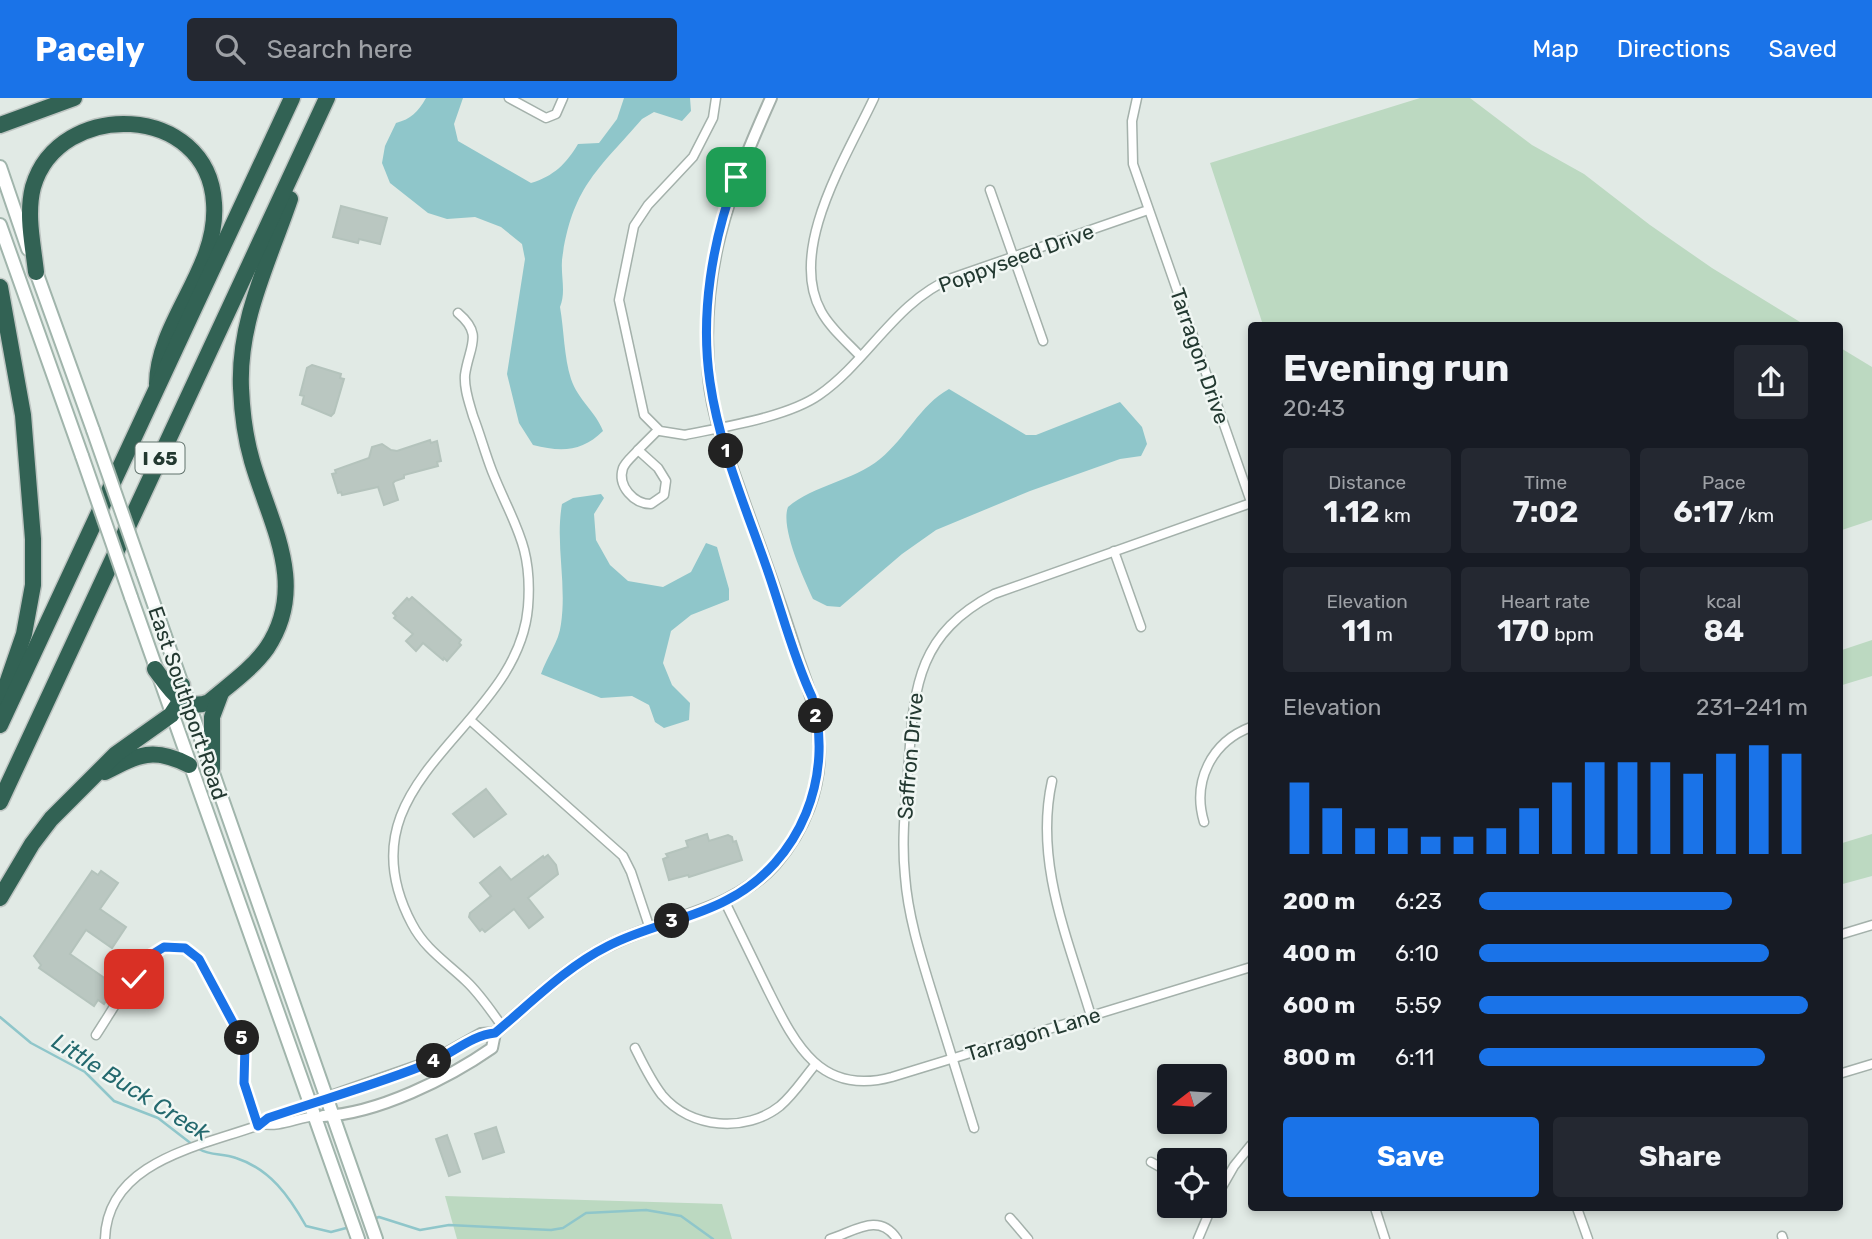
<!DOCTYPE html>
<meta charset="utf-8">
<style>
:root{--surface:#171b24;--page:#242831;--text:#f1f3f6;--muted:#9ea1a6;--accent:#1a73e8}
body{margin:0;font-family:Rubik,sans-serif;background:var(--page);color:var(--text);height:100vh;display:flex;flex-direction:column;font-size:26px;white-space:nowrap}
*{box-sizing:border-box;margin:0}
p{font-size:23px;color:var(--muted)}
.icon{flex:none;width:38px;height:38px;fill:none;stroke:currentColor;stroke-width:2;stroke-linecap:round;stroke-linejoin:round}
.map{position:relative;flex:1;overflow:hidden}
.panel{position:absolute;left:1248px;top:224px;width:595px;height:889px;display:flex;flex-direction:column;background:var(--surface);border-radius:7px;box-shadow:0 4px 10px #0003}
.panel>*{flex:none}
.needle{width:46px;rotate:253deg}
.buttons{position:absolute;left:1157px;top:966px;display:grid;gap:14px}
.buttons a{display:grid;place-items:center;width:70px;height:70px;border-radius:7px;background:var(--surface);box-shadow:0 4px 10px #0003;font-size:35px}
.pin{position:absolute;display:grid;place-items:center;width:60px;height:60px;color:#fff;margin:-30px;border-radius:14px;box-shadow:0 4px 10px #0006}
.km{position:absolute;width:35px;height:35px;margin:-18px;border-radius:50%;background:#222;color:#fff;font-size:19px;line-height:35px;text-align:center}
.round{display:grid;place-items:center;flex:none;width:74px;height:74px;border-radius:7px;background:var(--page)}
.summary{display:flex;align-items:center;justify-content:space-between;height:119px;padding:0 35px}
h1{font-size:38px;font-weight:700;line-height:52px}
.metrics{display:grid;grid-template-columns:repeat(3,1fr);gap:10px;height:119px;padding:7px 35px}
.metrics div{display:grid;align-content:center;border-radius:7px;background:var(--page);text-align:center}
.metrics b{font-size:30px;font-weight:700}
.metrics small{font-size:19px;font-weight:400}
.metrics p{font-size:19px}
.chart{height:196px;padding:14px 35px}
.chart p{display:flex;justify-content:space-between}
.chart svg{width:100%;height:126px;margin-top:7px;stroke:var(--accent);stroke-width:6}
.action{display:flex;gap:14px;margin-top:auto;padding:14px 35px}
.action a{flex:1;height:80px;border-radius:7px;background:var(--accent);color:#fff;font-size:28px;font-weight:700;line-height:80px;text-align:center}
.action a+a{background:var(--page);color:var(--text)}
ul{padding:0 35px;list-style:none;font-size:23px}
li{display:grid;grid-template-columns:112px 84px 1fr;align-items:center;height:52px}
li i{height:18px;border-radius:9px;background:var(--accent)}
header{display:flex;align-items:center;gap:42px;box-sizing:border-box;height:98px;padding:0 35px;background:var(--accent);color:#fff}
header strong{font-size:33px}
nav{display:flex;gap:38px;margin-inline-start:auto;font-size:24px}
.search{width:490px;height:63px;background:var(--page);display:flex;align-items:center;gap:18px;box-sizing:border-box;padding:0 24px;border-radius:7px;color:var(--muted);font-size:26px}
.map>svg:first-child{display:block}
.green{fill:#bcd9c1}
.water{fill:#8fc6ca}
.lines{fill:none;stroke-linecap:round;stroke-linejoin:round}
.stream{stroke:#8fc6ca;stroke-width:2.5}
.building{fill:#bac7c1;stroke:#b4c3bc;stroke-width:2}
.minor-casing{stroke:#a4b1ab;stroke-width:11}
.tertiary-casing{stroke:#a4b1ab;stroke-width:14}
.secondary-casing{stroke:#a1b5ac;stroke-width:16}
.motorway-casing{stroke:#bdc4c1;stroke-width:19}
.minor{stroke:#fff;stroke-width:8}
.tertiary{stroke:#fff;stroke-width:10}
.secondary{stroke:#fff;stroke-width:12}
.motorway{stroke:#326254;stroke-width:16}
.secondary-bridge-casing{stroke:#a1b5ac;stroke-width:16;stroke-linecap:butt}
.secondary-bridge{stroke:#fff;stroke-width:12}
.route-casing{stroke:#fff;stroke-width:14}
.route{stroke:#1a73e8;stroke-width:9}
.labels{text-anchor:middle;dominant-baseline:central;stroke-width:5;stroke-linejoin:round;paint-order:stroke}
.shield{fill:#f1f7f4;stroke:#61726c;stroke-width:2}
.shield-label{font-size:19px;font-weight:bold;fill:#233931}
.street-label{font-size:21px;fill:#233931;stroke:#f1f7f4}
.water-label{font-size:23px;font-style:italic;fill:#24696e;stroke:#f1f7f4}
</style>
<header>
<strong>Pacely</strong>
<div class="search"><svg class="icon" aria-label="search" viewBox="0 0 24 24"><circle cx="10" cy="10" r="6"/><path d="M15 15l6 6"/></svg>Search here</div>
<nav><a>Map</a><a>Directions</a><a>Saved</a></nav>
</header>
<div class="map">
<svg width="1872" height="1141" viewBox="0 0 1872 1141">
<rect width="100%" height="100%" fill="#e1eae5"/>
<!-- green -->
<g class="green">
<path d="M1420,0h50l62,47 52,29 66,51 62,43 93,57h-542l-53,-162z"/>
<path d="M1839,249l33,20v153l-33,11z"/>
<path d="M1872,542v36l-33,10v-35z"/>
<path d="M1872,736v42l-33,9v-41z"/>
<path d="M445,1098l277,8 10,35h-275z"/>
</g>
<!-- water -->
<g class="water">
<path d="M426,0h37l-9,26 4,17 73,42c23,-7 35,-19 47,-39l21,-1 18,-24 7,-21h66l1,13 -9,10 -28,-9 -12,7c-42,49 -68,66 -79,134 -4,19 4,37 -3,54 4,23 4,50 11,72 7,21 25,33 32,52 -21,21 -42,21 -70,14l-14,-22 -12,-49 18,-115 -3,-15 -21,-17 -26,-10 -28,2 -19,-6 -38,-30 -8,-20 3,-17 11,-23c15,-4 22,-11 30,-25z"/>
<path d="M949,291l77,46h10l84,-33 22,25 5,17 -6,12 -21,3 -90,32 -94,39 -34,24 -62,53 -13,-1 -14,-7c-9,-20 -33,-71 -25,-92 26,-22 65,-26 92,-48 26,-21 40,-54 69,-70z"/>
<path d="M601,396l3,4 -10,16 2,26 14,25 18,16 35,6 28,-15 15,-29 11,4 12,42v11l-38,15 -20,16 -8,32 9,22 18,18 -1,17 -25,8 -9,-6 -6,-17 -17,-9 -31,2 -60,-24c6,-18 18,-32 20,-50 6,-41 -6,-80 1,-120l11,-6z"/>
</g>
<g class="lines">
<!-- stream -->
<g class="stream">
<path d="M0,919l31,26 54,29 29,29 44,17 35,27"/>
<path d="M199,1051c12,7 23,4 37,9 34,11 53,38 70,68l25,6 19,-5"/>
<path d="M373,1121l6,-2 41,13 29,-5 102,5 12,-2 23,-15 60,-3 35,6 32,23"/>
</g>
</g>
<!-- building -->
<g class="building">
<path d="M341,108l46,12 -7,26 -21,-5 -1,4 -25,-6z"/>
<path d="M312,267l29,9 -1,4 4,1 -10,34 -3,3 -29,-12 2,-8 -4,-1 7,-27z"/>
<path d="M430,342l1,3 6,-2 4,20 -4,1 1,4 -34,9v3l-9,3 -2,2 5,17 -14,5 -6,-18 -36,8 -1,-3 -3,1 -6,-19 4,-1 -1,-3 34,-12 3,-11 10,-3 9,6 6,1z"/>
<path d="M412,499l49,43 -2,3 2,2 -14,16 -3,-3 -1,2 -20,-17 -7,8 -10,-10 7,-7 -19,-16 2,-2 -3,-3 14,-15 2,2z"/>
<path d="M486,691l20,25 -32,23 -21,-23z"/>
<path d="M707,736l2,7 19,-6 4,2 1,5 3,-1 6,19 -53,17 -1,-2 -19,5 -6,-21 5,-2 -2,-3 22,-7 -2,-6z"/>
<path d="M548,757l8,10 2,9 -30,24 15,19 -14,11 -15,-19 -29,23 -3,-3 -2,2 -11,-14 1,-4 21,-17 -11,-13 20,-16 11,13 32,-24 1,2z"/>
<path d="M92,773l6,4 3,-4 17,12 -18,26 26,18 -14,21 -26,-18 -16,24 43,30 -7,9 3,3 -5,8 -6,-4 -4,6 -55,-38 2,-3 -7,-9z"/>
<path d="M496,1029l8,25 -21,7 -8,-25z"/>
<path d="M447,1037l13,37 -11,4 -13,-37z"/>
</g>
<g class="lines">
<defs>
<g id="minor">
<path d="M509,0l37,20 10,-4 7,-16"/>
<path d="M716,0l-3,20 -20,39 -45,48 -14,21 -15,74 25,115 16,16 25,4c38,-8 103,-18 134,-40 49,-34 76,-93 133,-117l196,-68"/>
<path d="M1137,0l-5,23 1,43 118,338"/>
<path d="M990,92l53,151"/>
<path d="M458,215c26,22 11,33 7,62 -1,14 4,27 8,41 7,18 12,37 19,55 21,53 41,74 36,136 -10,123 -193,172 -116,317 13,25 34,38 54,57 14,13 25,30 36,45"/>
<path d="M860,258c-13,-14 -30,-28 -39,-45 -34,-62 26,-155 53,-213"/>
<path d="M638,352l20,18 8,13 -2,14 -13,9c-17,0 -34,-18 -28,-36 3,-7 10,-12 15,-18z"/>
<path d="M638,352l20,-20"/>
<path d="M1114,453l27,76"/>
<path d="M470,622l153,136 8,16 19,57"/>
<path d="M1052,683c-18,81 16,158 39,235"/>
<path d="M1204,724c-12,-40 7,-80 47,-95"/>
<path d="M725,804c14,29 28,57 42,86 27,54 52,109 125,89l359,-110"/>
<path d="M1839,837l33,-10"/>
<path d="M96,937c12,-18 43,-71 58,-83 15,-11 34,-6 45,7l46,86v38l13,43"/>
<path d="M635,950c8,16 16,33 27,47 29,34 84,38 118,11 14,-12 24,-28 35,-41"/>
<path d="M1839,976l33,-10"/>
<path d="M262,1026c17,4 37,-7 55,-8"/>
<path d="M974,1030c-14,-44 -27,-88 -41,-132 -12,-39 -25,-79 -28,-120 -4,-39 1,-78 4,-117 5,-76 11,-126 85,-165l257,-91"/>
<path d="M1151,1064l18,10"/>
<path d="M1214,1103l20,-35 17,-21"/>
<path d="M1375,1110l10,31"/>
<path d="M1577,1110l11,31"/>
<path d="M1010,1120l18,21"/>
<path d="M1782,1138l1,3"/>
<path d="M105,1141c2,-79 98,-93 157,-115l6,-7 45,-15"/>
<path d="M830,1141c25,-8 49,-27 67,0"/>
<path d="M1198,1141l14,-33"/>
</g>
<g id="tertiary">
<path d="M318,1003l115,-40 48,-27 14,-1c36,-30 71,-66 113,-87 56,-29 123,-33 167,-82 29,-33 46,-76 44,-120 0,-31 -12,-59 -22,-88 -17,-55 -37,-108 -56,-162 -13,-37 -28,-76 -32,-116 -10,-107 19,-184 62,-280"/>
<path d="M323,1018c54,-2 126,-38 169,-68l3,-15"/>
</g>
<g id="secondary">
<path d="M0,69l28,82"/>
<path d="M0,127l82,231"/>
<path d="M34,168l59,164"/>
<path d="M143,475l233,666"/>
<path d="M131,499l227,642"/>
</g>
<g id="motorway">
<path d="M0,27l74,-27"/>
<path d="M36,174c-3,-28 -10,-57 -3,-85 26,-89 175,-84 181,16 5,66 -56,117 -57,181"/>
<path d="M0,189l23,128 10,124v46l-9,49 -24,70"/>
<path d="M155,571c14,19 28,44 54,33 20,-17 43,-33 58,-54 42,-63 3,-124 -15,-187 -7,-24 -10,-49 -11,-73 -3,-67 28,-127 49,-189"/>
<path d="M0,627l292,-627"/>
<path d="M212,671v-52l9,-24"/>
<path d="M105,674c34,-18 49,-25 84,-7"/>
<path d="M0,704l327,-704"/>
<path d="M0,800l32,-54 19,-25 65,-65 55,-39 10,-15 1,-15"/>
</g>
</defs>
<!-- minor casing -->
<use href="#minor" class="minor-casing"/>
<!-- tertiary casing -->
<use href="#tertiary" class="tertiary-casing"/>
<!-- secondary casing -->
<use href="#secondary" class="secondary-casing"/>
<!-- motorway casing -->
<use href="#motorway" class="motorway-casing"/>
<!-- minor -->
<use href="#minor" class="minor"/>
<!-- tertiary -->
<use href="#tertiary" class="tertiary"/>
<!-- secondary -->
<use href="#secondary" class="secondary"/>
<!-- motorway -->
<use href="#motorway" class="motorway"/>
<defs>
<g id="secondary-bridge">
<path d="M93,332l50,143"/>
<path d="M82,358l49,141"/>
</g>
</defs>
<!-- secondary-bridge casing -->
<use href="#secondary-bridge" class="secondary-bridge-casing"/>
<!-- secondary-bridge -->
<use href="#secondary-bridge" class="secondary-bridge"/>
</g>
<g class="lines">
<defs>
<path id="route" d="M134,881l14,-22 16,-10 21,1 14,11 46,86 -1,38 14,43 10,-8c55,-19 111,-34 164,-56 21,-9 40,-27 63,-29 36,-30 71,-66 113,-87 38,-20 82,-26 119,-46 74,-38 108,-125 85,-203 -19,-40 -31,-89 -46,-131 -21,-60 -47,-121 -56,-184 -10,-68 2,-140 26,-205"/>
</defs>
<!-- route casing -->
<use href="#route" class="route-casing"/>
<!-- route -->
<use href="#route" class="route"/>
</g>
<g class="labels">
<!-- shield labels -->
<rect class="shield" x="135.5" y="344.5" width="49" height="31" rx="5"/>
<g class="shield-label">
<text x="160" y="360">I 65</text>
</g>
<!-- street labels -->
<g class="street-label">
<text transform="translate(1016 160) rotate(-20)">Poppyseed Drive</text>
<text transform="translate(1200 258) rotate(71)">Tarragon Drive</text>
<text transform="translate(188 605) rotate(71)">East Southport Road</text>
<text transform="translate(910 658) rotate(-85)">Saffron Drive</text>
<text transform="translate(1033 936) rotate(-17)">Tarragon Lane</text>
</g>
<!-- water labels -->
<g class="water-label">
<text transform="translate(131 989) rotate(32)">Little Buck Creek</text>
</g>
</g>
</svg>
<div class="buttons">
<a><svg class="needle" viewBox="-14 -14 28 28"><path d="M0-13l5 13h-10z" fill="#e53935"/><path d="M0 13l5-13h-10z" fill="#9ea1a6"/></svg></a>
<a><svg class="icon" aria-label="locate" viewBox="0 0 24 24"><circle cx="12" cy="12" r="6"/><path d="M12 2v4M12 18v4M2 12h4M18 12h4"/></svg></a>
</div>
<div class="pin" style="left:736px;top:79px;background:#1e9e55"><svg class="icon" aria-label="arrive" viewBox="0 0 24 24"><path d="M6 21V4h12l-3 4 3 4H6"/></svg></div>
<div class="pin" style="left:134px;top:881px;background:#d93025"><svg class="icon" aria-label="check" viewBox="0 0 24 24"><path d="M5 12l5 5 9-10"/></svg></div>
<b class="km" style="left:726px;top:353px">1</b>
<b class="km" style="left:816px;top:618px">2</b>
<b class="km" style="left:672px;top:823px">3</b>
<b class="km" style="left:434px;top:963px">4</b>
<b class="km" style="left:242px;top:940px">5</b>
<section class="panel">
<div class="summary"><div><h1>Evening run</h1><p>20:43</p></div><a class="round"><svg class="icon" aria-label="share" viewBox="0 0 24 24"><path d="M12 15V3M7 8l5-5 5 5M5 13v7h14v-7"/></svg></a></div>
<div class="metrics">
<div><p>Distance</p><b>1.12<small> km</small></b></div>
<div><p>Time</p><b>7:02</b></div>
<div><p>Pace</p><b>6:17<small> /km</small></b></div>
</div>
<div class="metrics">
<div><p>Elevation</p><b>11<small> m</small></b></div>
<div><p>Heart rate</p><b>170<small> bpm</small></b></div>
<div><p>kcal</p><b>84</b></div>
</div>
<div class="chart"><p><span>Elevation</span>231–241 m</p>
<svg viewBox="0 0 160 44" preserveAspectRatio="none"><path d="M5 44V19M15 44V28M25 44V35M35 44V35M45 44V38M55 44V38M65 44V35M75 44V28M85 44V19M95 44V12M105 44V12M115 44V12M125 44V16M135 44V9M145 44V6M155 44V9"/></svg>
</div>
<ul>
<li><b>200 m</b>6:23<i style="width:77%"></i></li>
<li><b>400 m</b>6:10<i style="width:88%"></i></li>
<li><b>600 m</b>5:59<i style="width:100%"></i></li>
<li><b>800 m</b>6:11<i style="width:87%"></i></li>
</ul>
<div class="action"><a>Save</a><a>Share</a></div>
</section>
</div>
